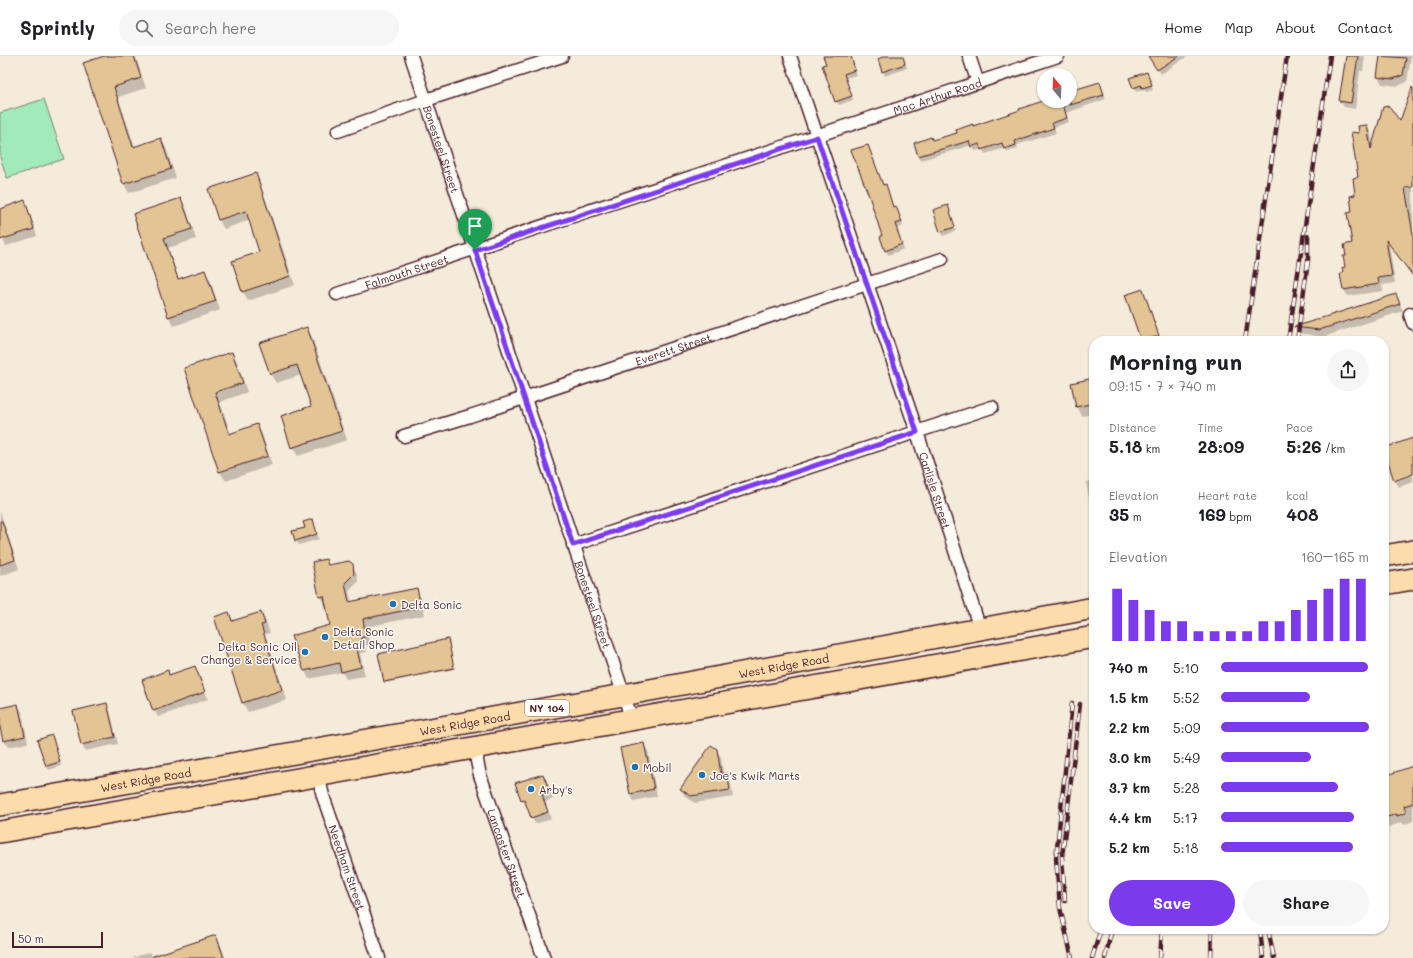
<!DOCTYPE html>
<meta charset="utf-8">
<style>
:root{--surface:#fff;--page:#f6f6f6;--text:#202124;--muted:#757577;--line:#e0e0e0;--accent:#7c3aed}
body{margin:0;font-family:Mali,sans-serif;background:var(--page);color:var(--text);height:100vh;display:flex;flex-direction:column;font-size:15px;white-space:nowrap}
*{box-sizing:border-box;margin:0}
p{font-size:13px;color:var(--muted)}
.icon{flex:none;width:22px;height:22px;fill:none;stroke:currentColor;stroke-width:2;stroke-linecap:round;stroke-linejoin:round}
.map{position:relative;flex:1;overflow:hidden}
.sheet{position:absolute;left:1089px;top:280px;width:300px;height:598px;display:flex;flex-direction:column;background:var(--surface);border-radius:16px;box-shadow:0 1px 3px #0004}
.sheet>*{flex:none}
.needle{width:26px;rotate:341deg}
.tools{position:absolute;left:1037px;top:12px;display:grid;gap:8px}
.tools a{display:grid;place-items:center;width:40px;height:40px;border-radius:50%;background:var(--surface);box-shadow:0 1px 3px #0004;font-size:20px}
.scale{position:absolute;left:12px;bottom:10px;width:91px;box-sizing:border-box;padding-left:4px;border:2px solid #4a1f2b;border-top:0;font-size:11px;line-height:14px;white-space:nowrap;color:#4a1f2b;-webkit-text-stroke:3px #fdfcf7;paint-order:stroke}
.pin{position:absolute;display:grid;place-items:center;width:34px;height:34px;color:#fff;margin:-41px -17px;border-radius:50% 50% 50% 0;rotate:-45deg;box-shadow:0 0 4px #0007}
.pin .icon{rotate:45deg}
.round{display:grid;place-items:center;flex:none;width:42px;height:42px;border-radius:21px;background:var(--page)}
.summary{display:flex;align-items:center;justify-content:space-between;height:68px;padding:0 20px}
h1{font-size:22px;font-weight:800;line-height:30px}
.figures{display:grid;grid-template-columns:repeat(3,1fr);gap:6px;height:68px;padding:4px 20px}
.figures div{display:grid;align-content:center}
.figures b{font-size:17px;font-weight:800}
.figures small{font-size:11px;font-weight:400}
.figures p{font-size:11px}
.chart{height:112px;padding:8px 20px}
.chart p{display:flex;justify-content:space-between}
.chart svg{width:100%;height:72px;margin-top:4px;stroke:var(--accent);stroke-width:6}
.action{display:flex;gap:8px;margin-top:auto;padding:8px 20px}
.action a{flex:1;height:46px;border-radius:24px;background:var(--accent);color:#fff;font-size:16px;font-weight:800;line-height:46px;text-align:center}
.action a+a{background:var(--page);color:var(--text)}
ul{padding:0 20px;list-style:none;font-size:13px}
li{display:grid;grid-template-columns:64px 48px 1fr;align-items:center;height:30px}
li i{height:10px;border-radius:5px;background:var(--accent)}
header{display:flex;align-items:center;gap:24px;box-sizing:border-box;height:56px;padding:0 20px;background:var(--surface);border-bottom:1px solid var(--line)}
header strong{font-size:19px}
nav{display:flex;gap:22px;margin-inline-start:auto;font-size:14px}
.search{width:280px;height:36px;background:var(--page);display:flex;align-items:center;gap:10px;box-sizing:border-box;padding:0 14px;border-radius:22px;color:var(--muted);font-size:15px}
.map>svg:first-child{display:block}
.green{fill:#a1eab9;stroke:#768472}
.shadow{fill:#0003}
.building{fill:#e2c495;stroke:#4a1f2b}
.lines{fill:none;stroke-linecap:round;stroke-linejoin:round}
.street-casing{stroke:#4a1f2b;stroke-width:15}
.highway-casing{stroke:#4a1f2b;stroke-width:24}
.street{stroke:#fdfcf7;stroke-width:12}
.highway{stroke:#fddcac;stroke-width:21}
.rail-casing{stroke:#4a1f2b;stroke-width:4.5}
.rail{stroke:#fdfcf7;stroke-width:3;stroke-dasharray:9;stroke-linecap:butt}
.route-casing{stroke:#fff;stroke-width:8}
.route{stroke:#7c3aed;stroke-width:5}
.poi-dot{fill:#1f6fb2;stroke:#fdfcf7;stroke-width:1.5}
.labels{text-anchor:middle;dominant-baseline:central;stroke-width:3;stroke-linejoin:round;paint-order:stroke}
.shield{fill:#fdfcf7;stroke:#806168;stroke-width:1}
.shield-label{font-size:10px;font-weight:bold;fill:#4a1f2b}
.street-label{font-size:11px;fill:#4a1f2b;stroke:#fdfcf7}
.poi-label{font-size:11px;fill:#4a1f2b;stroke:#fdfcf7;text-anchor:start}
</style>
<header>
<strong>Sprintly</strong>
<div class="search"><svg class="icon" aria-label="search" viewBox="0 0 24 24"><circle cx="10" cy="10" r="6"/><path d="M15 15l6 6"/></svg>Search here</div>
<nav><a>Home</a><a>Map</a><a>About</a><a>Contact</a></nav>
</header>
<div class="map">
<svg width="1413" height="902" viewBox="0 0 1413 902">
<rect width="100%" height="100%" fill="#f5ebda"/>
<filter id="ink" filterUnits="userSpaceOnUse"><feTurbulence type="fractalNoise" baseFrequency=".025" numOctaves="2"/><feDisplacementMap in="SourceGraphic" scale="8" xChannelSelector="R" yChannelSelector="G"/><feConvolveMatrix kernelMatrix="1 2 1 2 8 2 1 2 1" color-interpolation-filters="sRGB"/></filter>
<g filter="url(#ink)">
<!-- green -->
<path class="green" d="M44,43l20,60 -57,19 -7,-21v-44z"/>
<!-- shadow -->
<g class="shadow">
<path d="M107,0h28l1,2 10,30 -28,9 17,50 25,-8 6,9 10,30 -47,15 -5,-9 -40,-120z"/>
<path d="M824,0l26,1 7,18 -12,3 8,22 -14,5 -3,-4z"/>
<path d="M888,0h15l4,12 -22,8 -2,-5z"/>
<path d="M1153,0h35l-27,18 -8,-12z"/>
<path d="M1347,0h18l-2,15h-3l-5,38 -11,-2 -4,-6z"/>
<path d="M1381,0h30l-4,26 -9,4 -16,-2 -4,-7z"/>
<path d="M1149,21l4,13 -7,2 -2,-3 -8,3 -2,-5z"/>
<path d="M1100,27l6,16 -40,14 3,9 -15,5 2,6 -39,12 1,4 -11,3 -2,-4 -20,6 -3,-5 -7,2 -3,-6 -51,15 -2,-4 -4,-13 17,-2 26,-8 15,-6 48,-16v-2l23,-8h26v-9z"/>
<path d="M1413,43v177l-24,-32 6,39 -13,2 1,6 -35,5 -4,-6v-16l3,-17 6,-13 1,-31 5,-35 2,-44 6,-8 4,7 2,13 27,-23z"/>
<path d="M255,118l5,9 35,102 -47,16 -5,-9 -10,-30 28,-10 -11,-32 -26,9 -5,-9 -10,-30z"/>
<path d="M885,129l9,23 2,-1 2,5 5,14 -7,3 8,20 -16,6 -2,-5 -2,-13 -1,-51z"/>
<path d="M181,143l5,9 10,31 -28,9 11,32 26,-9 5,9 10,30 -46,16 -5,-9 -35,-102z"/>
<path d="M24,146l4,6 9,28 -31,10 -6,-13v-23z"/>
<path d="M947,151l9,24 -13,5 -2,-5z"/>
<path d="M1142,234l4,7 15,44h-19l-16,-46z"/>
<path d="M1396,239l7,16 -80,26 -24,-4 -4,-6z"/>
<path d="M307,272l5,9 35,103 -49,16 -6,-9 20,-41 -11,-31 -25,8 -6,-9 -10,-30z"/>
<path d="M232,297l5,9 10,30 -27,10 11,32 26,-9 5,9 10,31 -46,16 -6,-9 -35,-103z"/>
<path d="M1094,323v45l-2,-10 -10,2 -5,-9z"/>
<path d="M1413,419v7l-14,5 -3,-6z"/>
<path d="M1094,425v36l-2,-4 -6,-31z"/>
<path d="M0,455l19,58 -19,7z"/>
<path d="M312,464l7,19 -20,6 -3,-4z"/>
<path d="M326,504l3,6 23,-1 5,9 1,8 -9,9 3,12 64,-13 5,8 4,17 -59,12 4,18 -5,1 2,6 -7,1 5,23 -19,3 -4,-7 -33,7 -4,-8 -13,-35 40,-11 -5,-21 -2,1 -5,-9z"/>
<path d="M229,557l5,9 27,-9 5,9 4,11 -5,1 22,66 -39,12 -5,-9 -28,-85z"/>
<path d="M449,586l5,27 -68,14 -2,-1z"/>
<path d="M195,611l4,7 9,25 -50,18 -4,-7 13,-38 3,4z"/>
<path d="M107,648l3,7 8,33 -33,7 -3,-7z"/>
<path d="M18,649l4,7 6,31 -20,4 -4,-6 -4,-19v-13z"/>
<path d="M54,685l7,25 -12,4 -3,-4z"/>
<path d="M644,689l4,6 9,45 -23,5 -4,-7z"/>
<path d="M716,694l5,7 2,17h3l4,7 3,16 -38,6 -10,-7 -4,-7z"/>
<path d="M1413,711v54l-9,4 -2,-3 -18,7v-52z"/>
<path d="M543,719l4,6 6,18 -8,3 6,17 -16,5 -8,-18h-1l-4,-7z"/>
<path d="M215,880l6,9 4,13h-93l18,-6 3,5z"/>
</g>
<!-- building -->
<g class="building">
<path d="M104,0h30l7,22 -27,9 19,60 28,-9 10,31 -48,15 -40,-121z"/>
<path d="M823,0h28l4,14 -11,4 8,22 -17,6 -13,-37 4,-1z"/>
<path d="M885,0h18l2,8 -23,8 -4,-13z"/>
<path d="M1148,0h31l-22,14z"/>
<path d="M1346,0h12l-7,47 -12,-2z"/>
<path d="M1380,0l26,2 -3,17 -10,4 -16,-2z"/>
<path d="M1147,16l5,13 -10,3 -1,-3 -8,3 -4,-10z"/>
<path d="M1100,26l4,13 -34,10v-14z"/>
<path d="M1412,31l1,1v99l-8,1 8,46v42l-27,-36 6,36 -14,2 1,6 -36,6 -3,-16 3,-1 -1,-5 3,-1 -2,-11h3l-2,-11 8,-2 -5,-30 5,-1 -2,-16 5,-1 -2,-17 5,-1 -7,-45 8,1 -1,-7 9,-1 4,24 12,-42 6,-1 11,15z"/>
<path d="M1043,45h19l5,17 -15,5 2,5 -39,13 1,4 -12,4 -2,-6 -21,7 -2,-6 -8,3 -2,-6 -51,15 -4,-13 17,-6 1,3 25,-7 -1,-3 17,-6v2l47,-16 -1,-1z"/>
<path d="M868,89l15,40 3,-1 7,23 3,-1 6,16 -7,2 7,20 -17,7 -5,-14 2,-1 -13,-40 -18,-46z"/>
<path d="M256,117l34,103 -48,16 -10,-31 27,-9 -13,-41 -28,9 -10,-31z"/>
<path d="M181,142l11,31 -28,9 14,41 27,-9 11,31 -48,16 -35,-103z"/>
<path d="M25,144l9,29 -34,11v-31z"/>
<path d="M948,149l7,22 -15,5 -7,-22z"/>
<path d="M1143,233l16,47 -18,5 -16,-46z"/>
<path d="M1396,238l4,10 -81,26 -25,-3z"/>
<path d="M307,271l35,104 -51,17 -10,-32 30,-10 -14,-41 -27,9 -11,-31z"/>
<path d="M232,296l11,31 -28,9 14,42 28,-10 11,32 -49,16 -35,-104z"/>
<path d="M1094,322v25l-18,4 -5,-24z"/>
<path d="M1413,382v36l-19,7 -10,-33z"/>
<path d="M313,463l4,15 -22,7 -3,-10 13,-3 -2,-6z"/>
<path d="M0,465h2l13,39 -15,5z"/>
<path d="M326,503l2,6 21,-4 4,3 1,10 -9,9 4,19 68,-14 4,19 -58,12 3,18h-5l2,7 -7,1 5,22 -20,5 -2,-9 -35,8 -13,-35 39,-11 -6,-29 -5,1 -7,-35z"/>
<path d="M229,556l3,9 29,-9 4,12 -4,1 21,65 -40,13 -28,-86z"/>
<path d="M448,583l6,29 -70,14 -6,-28z"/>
<path d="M195,610l10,26 -52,19 -11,-31 26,-10 1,5z"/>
<path d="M107,647l8,34 -34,8 -8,-34z"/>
<path d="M18,648l7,32 -22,5 -3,-14v-19z"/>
<path d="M52,679l8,27 -14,4 -9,-26z"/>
<path d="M644,687l10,46 -24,5 -10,-46z"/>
<path d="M711,689l6,4 4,25 6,-1 3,17 -39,6 -11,-7z"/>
<path d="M1413,710v37l-9,3 2,7 -9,3v-2l-13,4v-42z"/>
<path d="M543,718l7,18 -8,3 6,17 -17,6 -7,-19 -3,1 -6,-17z"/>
<path d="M216,879l8,23h-71v-2z"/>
</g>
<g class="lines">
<defs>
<g id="street">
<path id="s1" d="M411,0l221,664"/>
<path id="s2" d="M790,0l127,376 63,197"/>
<path d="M969,0l9,27"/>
<path d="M338,75l88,-31 136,-44"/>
<path id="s3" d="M337,238l721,-238"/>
<path d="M1410,258l3,9"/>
<path id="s4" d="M404,380l66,-20 472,-157"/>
<path d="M573,489l419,-138"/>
<path id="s5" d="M478,691l-1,14 3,14 64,183"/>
<path id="s6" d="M318,719l5,21 56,162"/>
</g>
<g id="highway">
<path d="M1384,500l29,-5"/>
<path d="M1384,528l29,-5"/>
<path id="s7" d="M0,749l623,-110 471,-87"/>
<path d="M0,776c365,-65 729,-129 1094,-195"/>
</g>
</defs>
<!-- street casing -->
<use href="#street" class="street-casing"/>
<!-- highway casing -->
<use href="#highway" class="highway-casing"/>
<!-- street -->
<use href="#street" class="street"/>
<!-- highway -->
<use href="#highway" class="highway"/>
<defs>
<g id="rail">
<path d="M1245,285l42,-285"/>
<path d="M1288,285l42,-285"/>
<path d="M1297,285l11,-80v-25"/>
<path d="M1072,647l-16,155 4,50 12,50"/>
<path d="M1065,845l-3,-44 18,-153"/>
<path d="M1260,873l3,29"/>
<path d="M1268,873l6,29"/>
<path d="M1092,902l9,-29"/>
<path d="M1105,902l7,-29"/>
<path d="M1160,902l2,-29"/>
<path d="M1211,902l1,-29"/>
</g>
</defs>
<!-- rail casing -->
<use href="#rail" class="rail-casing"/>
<!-- rail -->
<use href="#rail" class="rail"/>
</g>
</g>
<g class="lines" filter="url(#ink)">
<defs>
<path id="route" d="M817,81l100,295 -344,113 -98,-295z"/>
</defs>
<!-- route casing -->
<use href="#route" class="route-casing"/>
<!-- route -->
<use href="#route" class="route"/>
</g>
<!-- markers -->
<g class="poi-dot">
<circle cx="393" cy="548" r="4"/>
<circle cx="325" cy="581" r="4"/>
<circle cx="305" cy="596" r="4"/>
<circle cx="635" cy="711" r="4"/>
<circle cx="702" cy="719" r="4"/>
<circle cx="531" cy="733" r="4"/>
</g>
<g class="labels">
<!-- shield labels -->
<rect class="shield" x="525" y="644" width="44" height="16" rx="3"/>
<g class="shield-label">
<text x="547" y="652">NY 104</text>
</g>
<!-- street labels -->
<g class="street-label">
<text stroke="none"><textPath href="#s3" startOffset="632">Mac Arthur Road</textPath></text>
<text stroke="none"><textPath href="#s1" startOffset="98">Bonesteel Street</textPath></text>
<text stroke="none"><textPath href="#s3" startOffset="73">Falmouth Street</textPath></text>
<text stroke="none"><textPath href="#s4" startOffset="283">Everett Street</textPath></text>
<text stroke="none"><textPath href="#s2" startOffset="458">Carlisle Street</textPath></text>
<text stroke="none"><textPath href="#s1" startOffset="578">Bonesteel Street</textPath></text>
<text stroke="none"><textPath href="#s7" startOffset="796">West Ridge Road</textPath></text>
<text stroke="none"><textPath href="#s7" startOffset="472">West Ridge Road</textPath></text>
<text stroke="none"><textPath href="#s7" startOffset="148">West Ridge Road</textPath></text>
<text stroke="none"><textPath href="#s5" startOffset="111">Lancaster Street</textPath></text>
<text stroke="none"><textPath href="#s6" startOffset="97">Needham Street</textPath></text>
</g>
<!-- poi labels -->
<g class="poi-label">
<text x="401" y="548">Delta Sonic</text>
<text x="333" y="575">Delta Sonic<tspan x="333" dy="13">Detail Shop</tspan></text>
<text x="297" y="590" text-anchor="end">Delta Sonic Oil<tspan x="297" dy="13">Change &amp; Service</tspan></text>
<text x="643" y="711">Mobil</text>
<text x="710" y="719">Joe's Kwik Marts</text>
<text x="539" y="733">Arby's</text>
</g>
</g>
</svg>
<div class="tools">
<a><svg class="needle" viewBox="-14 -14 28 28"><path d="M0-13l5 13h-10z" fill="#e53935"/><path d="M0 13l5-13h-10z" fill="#757577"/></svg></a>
</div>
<div class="scale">50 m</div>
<div class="pin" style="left:475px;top:194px;background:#1e9e55"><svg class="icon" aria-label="arrive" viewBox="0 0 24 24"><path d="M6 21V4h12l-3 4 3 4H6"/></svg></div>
<section class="sheet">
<div class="summary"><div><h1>Morning run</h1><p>09:15 · 7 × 740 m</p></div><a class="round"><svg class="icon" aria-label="share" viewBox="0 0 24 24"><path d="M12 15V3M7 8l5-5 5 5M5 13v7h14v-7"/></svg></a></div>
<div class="figures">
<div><p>Distance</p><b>5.18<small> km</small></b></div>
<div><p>Time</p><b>28:09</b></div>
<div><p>Pace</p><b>5:26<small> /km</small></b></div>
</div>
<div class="figures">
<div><p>Elevation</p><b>35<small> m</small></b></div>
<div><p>Heart rate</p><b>169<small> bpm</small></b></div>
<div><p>kcal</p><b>408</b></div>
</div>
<div class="chart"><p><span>Elevation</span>160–165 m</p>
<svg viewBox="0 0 160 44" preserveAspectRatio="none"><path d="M5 44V12M15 44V19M25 44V25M35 44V32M45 44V32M55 44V38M65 44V38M75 44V38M85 44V38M95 44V32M105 44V32M115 44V25M125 44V19M135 44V12M145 44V6M155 44V6"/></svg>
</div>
<ul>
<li><b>740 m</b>5:10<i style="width:99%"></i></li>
<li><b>1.5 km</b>5:52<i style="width:60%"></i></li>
<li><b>2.2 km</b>5:09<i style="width:100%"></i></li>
<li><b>3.0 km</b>5:49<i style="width:61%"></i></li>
<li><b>3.7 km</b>5:28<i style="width:79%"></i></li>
<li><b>4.4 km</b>5:17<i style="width:90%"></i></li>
<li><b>5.2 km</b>5:18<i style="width:89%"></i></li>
</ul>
<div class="action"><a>Save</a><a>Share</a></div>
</section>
</div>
